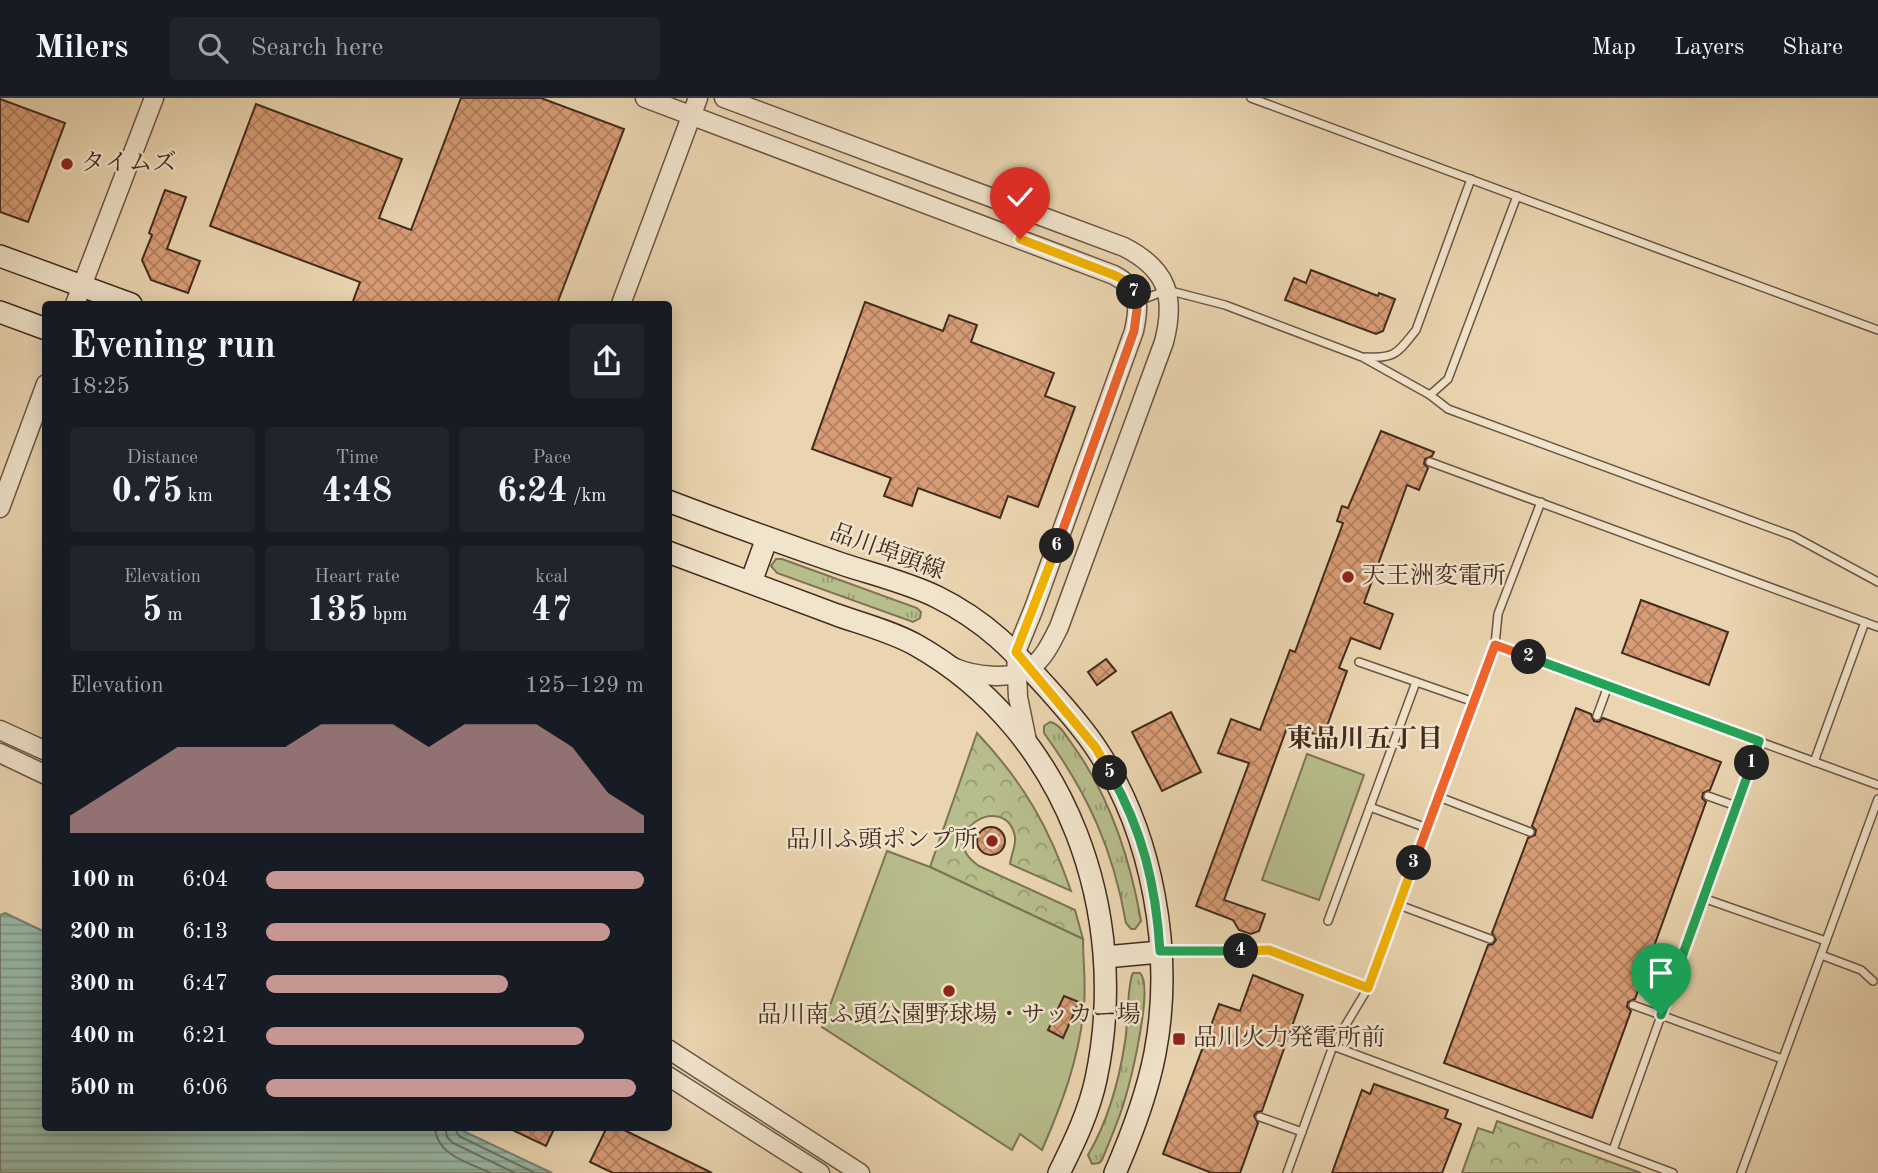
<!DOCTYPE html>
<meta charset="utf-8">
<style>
:root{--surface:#171b24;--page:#20242c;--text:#f1f3f6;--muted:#9ea1a6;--line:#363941;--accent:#c59692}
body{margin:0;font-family:"Old Standard TT","Noto Serif JP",serif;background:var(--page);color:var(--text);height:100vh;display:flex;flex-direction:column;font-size:26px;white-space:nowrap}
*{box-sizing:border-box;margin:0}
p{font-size:23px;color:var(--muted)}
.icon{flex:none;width:38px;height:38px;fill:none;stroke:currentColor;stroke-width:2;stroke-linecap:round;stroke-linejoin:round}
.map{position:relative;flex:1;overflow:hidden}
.drawer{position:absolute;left:42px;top:203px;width:630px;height:830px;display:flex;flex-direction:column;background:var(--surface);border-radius:7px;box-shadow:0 4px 18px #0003}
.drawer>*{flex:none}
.pin{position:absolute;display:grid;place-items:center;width:60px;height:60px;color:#fff;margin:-72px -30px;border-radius:50% 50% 50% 0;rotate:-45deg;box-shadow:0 0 7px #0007}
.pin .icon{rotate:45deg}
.km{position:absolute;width:35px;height:35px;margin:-18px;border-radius:50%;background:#222;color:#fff;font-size:19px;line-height:35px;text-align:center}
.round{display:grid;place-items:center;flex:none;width:74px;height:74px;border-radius:7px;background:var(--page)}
.summary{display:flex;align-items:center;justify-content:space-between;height:119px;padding:0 28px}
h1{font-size:38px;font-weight:800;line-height:52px}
.metrics{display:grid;grid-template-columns:repeat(3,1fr);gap:10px;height:119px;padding:7px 28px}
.metrics div{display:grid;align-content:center;border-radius:7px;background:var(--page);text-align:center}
.metrics b{font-size:35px;font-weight:800}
.metrics small{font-size:19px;font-weight:400}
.metrics p{font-size:19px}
.chart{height:196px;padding:14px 28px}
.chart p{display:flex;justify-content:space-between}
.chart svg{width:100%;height:126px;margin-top:7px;fill:var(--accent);opacity:.7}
ul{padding:0 28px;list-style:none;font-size:23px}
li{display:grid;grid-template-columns:112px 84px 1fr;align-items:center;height:52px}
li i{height:18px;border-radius:9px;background:var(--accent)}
header{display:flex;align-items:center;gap:42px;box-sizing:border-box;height:98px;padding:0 35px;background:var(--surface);border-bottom:2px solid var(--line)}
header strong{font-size:33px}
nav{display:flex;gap:38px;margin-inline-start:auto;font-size:24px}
.search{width:490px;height:63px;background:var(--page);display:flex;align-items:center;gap:18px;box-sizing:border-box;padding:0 24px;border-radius:7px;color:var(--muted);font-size:26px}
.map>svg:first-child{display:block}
.grass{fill:url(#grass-tufts);stroke:#7c7455;stroke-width:2}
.forest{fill:url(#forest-crowns);stroke:#7c7455;stroke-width:2}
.park{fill:#b7bd8b;stroke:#7c7455;stroke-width:2}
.water{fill:url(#water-rules);stroke:#768071;stroke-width:2}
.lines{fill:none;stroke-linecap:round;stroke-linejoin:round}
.shore{stroke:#6d7263;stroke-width:2}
.building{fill:url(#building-cross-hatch);stroke:#422a1f;stroke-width:2}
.service-casing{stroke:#6c5543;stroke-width:10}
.tertiary-casing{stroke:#6c5543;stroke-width:21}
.secondary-casing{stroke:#422a1f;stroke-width:24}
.service{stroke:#f1e4cc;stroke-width:7}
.tertiary{stroke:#f1e4cc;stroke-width:18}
.secondary{stroke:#f1e4cc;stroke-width:21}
.split-1-casing{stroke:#fff;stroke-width:14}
.split-2-casing{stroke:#fff;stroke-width:14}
.split-3-casing{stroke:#fff;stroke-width:14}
.split-4-casing{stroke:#fff;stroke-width:14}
.split-5-casing{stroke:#fff;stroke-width:14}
.split-6-casing{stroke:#fff;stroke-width:14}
.split-7-casing{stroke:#fff;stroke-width:14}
.split-8-casing{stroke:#fff;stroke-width:14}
.split-1{stroke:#22a559;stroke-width:9}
.split-2{stroke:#22a559;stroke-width:9}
.split-3{stroke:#f0652b;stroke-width:9}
.split-4{stroke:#f5b400;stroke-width:9}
.split-5{stroke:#22a559;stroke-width:9}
.split-6{stroke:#f5b400;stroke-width:9}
.split-7{stroke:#f0652b;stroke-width:9}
.split-8{stroke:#f5b400;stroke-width:9}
.poi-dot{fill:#8f2418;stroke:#f1e4cc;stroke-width:2.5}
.labels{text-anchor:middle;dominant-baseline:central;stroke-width:5;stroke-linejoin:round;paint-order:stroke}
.poi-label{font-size:24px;fill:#422a1f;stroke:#f1e4cc;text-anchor:start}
.street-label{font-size:24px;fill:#422a1f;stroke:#f1e4cc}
.neighbourhood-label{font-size:26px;font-weight:bold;fill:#422a1f;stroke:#f1e4cc}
</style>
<header>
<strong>Milers</strong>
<div class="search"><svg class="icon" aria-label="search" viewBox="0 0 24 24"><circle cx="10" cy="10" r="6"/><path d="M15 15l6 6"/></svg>Search here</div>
<nav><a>Map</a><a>Layers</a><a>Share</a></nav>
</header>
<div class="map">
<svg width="1878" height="1075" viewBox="0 0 1878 1075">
<defs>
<pattern id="grass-tufts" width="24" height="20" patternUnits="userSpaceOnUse" patternTransform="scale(1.75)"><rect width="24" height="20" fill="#b7bd8b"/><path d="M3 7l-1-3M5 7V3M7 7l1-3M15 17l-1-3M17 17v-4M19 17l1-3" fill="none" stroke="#969a71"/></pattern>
<pattern id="forest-crowns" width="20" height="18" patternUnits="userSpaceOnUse" patternTransform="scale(1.75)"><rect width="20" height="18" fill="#b7bd8b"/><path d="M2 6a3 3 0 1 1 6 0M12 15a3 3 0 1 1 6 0" fill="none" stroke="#969a71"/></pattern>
<pattern id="water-rules" width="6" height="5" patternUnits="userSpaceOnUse" patternTransform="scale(1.75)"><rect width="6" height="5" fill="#98b9a7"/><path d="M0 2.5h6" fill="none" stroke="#7e9787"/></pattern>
<pattern id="building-cross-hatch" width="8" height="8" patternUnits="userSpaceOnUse" patternTransform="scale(1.75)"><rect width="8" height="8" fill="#d89d76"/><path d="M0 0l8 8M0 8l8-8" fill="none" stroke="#b18060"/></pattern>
</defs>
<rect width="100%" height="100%" fill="#ead5b0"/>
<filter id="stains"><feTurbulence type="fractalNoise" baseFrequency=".00286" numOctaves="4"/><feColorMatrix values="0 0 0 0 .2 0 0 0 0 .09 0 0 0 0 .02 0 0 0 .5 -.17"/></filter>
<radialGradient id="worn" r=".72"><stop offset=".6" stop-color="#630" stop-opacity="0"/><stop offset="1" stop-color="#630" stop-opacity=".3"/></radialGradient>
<!-- grass -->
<g class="grass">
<path d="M776,461h6l135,49 4,4 -1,6 -7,4 -136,-49 -6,-7z"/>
<path d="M1050,624c10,2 16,14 22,22 38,52 58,114 69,177l-6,8h-4l-5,-6c-13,-74 -38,-129 -82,-190v-7z"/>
<path d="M1133,875h7c14,13 -9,106 -15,126 -6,21 -15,41 -23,61l-3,3 -7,1 -4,-9c20,-34 31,-74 37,-113 3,-15 2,-59 8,-69z"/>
</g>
<!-- forest -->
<g class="forest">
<path d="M977,635c47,50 72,94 94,158l-61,-27c1,-9 6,-17 5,-27 -9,-48 -84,-3 -36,29l96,44 8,29 -153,-72z"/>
<path d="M1497,1023l144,52h-179l16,-45 15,5z"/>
</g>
<!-- park -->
<g class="park">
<path d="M1307,656l57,21 -45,125 -57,-20z"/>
<path d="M887,753l43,16 153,72c0,22 3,44 1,66 -4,51 -22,99 -42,145l-22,-16 -8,16 -190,-123z"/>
</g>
<!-- water -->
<path class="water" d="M5,815l40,19 1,195h409l97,46h-552v-258z"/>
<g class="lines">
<!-- shore -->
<g class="shore">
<path d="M435,1029c1,28 34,36 56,46"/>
<path d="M445,1029l2,10 6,6 62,30"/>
<path d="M454,1029l5,9 76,37"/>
</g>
</g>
<!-- building -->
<g class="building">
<path d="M461,0h80l83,31 -67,175h-205l8,-22 -150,-56 46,-122 146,55 -23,59 32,12z"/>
<path d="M0,1l65,24 -37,99 -28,-10z"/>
<path d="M165,92l21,7 -19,52 33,12 -12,32 -37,-13 -9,-20 10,-25 -3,-2z"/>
<path d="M1311,172l67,26 1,-3 16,6 -12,32 -7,3 -91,-34 9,-22 12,5z"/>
<path d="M865,204l78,29 6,-16 28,10 -6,17 83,31 -9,23 30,11 -37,100 -30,-11 -8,22 -82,-30 -6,18 -28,-10 7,-18 -79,-29z"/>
<path d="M1381,333l53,21 -2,4 -7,3 -1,5 4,4 -9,22 -12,-5 -43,118 29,11 -13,35 -29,-11 -12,30 8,3 -24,66 -35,-12 -64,175 41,14 -6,17 -8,3 -12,-4 -6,-10 -37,-14 53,-143 -31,-10 13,-34 29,11 30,-80 5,2 48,-129 -6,-2 5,-15 6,2z"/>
<path d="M1641,502l87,32 -19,53 -87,-32z"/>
<path d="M1106,561l10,12 -19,14 -9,-13z"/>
<path d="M1576,610l15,6 3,7 5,1 4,-4 118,44 -11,28 -7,3 -1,5 4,4 -71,197 -7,3 -1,5 4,4 -39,107 -148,-55 44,-118 5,-1 3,-4 -4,-7 36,-95 7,-3 1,-5 -4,-4z"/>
<path d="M1171,614l30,60 -39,19 -30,-59z"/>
<circle cx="991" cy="743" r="14"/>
<path d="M1253,877l50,20 -41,116 -5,1 -3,4 4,7 -18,50h-28l-49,-19 56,-150 21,7z"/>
<path d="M1064,898l15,6 -16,36 -15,-8z"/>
<path d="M1374,986l74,26 -3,8 16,6 -19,49h-110l30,-83 8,4z"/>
<path d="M506,1029h49l-9,19z"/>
<path d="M607,1029h11l94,46h-99l-23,-11z"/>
</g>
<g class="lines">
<defs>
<g id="service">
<path d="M1251,0l627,232"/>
<path d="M1139,203l28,-11 58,15 137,52 68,38 18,14 345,127 85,46"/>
<path d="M1366,259c30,2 32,-5 50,-27l55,-151"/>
<path d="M1430,297l18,-16 69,-183"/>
<path d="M1430,364l448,165"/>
<path d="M1495,547l383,140"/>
<path d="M1359,564l115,40"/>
<path d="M1597,618l11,-30"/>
<path d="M1814,664l51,-140"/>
<path d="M1708,698l28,10"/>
<path d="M1439,699l91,35"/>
<path d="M1370,709l57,21"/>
<path d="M1703,800l123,43"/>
<path d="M1399,807l91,34"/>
<path d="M1328,823l88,-239"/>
<path d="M1164,853l105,-1 99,38"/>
<path d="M1821,857l40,15 12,11"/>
<path d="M1633,907l149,54"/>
<path d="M1333,948l340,127"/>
<path d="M1260,1019l42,15"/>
<path d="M1613,1052l146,-408"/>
<path d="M1287,1075l46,-127 35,-58 127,-343 3,-31 43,-112"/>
<path d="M1741,1075l137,-374"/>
</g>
<g id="tertiary">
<path d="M645,0l469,177c26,14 26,29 20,56l-100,277 -18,44 2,45 9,44"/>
<path d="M724,0l400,149c43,22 52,49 40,95l-105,285c-7,14 -15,32 -29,41 -19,13 -57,8 -77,-1"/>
<path d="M75,206l79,-206"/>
<path d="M621,206l77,-206"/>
<path d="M0,410l46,-124"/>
<path d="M0,632l46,21"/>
<path d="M0,655l46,22"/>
<path d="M668,951l192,124"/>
<path d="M668,978l152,97"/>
</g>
<g id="secondary">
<path d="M0,158l131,48"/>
<path d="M0,214l46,17"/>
<path d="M668,403c58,22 116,43 174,63 30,10 67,19 95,33 49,24 77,54 113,94 16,18 33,37 46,57 57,85 78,205 59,305 -8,42 -23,81 -40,120"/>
<path d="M668,454c57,21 113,42 169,63 26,9 56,17 79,30 152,86 215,269 180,434 -7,33 -22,64 -37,94"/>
<path d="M751,484l16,-44"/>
<path d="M1105,859l55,-5"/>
</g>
</defs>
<!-- service casing -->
<use href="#service" class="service-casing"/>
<!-- tertiary casing -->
<use href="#tertiary" class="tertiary-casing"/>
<!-- secondary casing -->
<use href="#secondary" class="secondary-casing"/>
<!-- service -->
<use href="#service" class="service"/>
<!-- tertiary -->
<use href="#tertiary" class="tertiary"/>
<!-- secondary -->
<use href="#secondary" class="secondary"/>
</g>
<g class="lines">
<defs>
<path id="split-1" d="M1661,917l91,-252"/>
<path id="split-2" d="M1529,559l230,84 -7,22"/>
<path id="split-3" d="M1414,765l81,-218 34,12"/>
<path id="split-4" d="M1241,853l28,-1 99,38 46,-125"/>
<path id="split-5" d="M1110,675c33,58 46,113 50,178h81"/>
<path id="split-6" d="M1057,448l-41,106 80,96 14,25"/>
<path id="split-7" d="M1057,448l77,-215 4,-29 -4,-10"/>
<path id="split-8" d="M1020,141l94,36 10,5 10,12"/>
</defs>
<!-- split-1 casing -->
<use href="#split-1" class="split-1-casing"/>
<!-- split-2 casing -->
<use href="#split-2" class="split-2-casing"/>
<!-- split-3 casing -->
<use href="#split-3" class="split-3-casing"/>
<!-- split-4 casing -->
<use href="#split-4" class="split-4-casing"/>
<!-- split-5 casing -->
<use href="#split-5" class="split-5-casing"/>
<!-- split-6 casing -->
<use href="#split-6" class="split-6-casing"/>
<!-- split-7 casing -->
<use href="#split-7" class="split-7-casing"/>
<!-- split-8 casing -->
<use href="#split-8" class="split-8-casing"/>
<!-- split-1 -->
<use href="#split-1" class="split-1"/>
<!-- split-2 -->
<use href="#split-2" class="split-2"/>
<!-- split-3 -->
<use href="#split-3" class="split-3"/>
<!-- split-4 -->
<use href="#split-4" class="split-4"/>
<!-- split-5 -->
<use href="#split-5" class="split-5"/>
<!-- split-6 -->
<use href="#split-6" class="split-6"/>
<!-- split-7 -->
<use href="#split-7" class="split-7"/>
<!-- split-8 -->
<use href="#split-8" class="split-8"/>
</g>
<!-- markers -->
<g class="poi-dot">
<circle cx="67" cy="66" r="7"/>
<circle cx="1348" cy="479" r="7"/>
<circle cx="992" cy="743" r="7"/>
<circle cx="949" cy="893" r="7"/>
<rect x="1172" y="934" width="14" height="14" rx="3.5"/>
</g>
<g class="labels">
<!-- poi labels -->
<g class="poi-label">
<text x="81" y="66">タイムズ</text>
<text x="1362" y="479">天王洲変電所</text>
<text x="978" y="743" text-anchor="end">品川ふ頭ポンプ所</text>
<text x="949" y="918" text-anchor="middle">品川南ふ頭公園野球場・サッカー場</text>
<text x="1193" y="941">品川火力発電所前</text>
</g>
<!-- street labels -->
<g class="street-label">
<text transform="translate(887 455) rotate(20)">品川埠頭線</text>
</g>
<!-- neighbourhood labels -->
<g class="neighbourhood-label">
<text x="1365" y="642">東品川五丁目</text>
</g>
</g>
<rect width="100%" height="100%" filter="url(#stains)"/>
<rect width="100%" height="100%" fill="url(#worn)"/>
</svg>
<div class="pin" style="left:1661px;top:917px;background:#1e9e55"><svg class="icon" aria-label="arrive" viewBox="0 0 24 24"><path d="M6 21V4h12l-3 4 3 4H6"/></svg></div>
<div class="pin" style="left:1020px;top:141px;background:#d93025"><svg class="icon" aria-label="check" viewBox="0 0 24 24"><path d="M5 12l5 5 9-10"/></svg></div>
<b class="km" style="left:1752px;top:665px">1</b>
<b class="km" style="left:1529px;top:559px">2</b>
<b class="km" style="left:1414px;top:765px">3</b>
<b class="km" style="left:1241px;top:853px">4</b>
<b class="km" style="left:1110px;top:675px">5</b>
<b class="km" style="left:1057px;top:448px">6</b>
<b class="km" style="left:1134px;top:194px">7</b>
<section class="drawer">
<div class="summary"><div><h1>Evening run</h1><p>18:25</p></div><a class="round"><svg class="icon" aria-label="share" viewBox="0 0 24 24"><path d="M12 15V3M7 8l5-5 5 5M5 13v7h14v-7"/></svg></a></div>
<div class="metrics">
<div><p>Distance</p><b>0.75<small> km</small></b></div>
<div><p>Time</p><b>4:48</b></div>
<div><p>Pace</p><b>6:24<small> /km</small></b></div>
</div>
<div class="metrics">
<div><p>Elevation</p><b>5<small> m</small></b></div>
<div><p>Heart rate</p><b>135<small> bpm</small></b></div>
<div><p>kcal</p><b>47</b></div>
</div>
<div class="chart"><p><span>Elevation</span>125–129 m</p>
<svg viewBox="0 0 160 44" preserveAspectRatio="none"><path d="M0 44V38L10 30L20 22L30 14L40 14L50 14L60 14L70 6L80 6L90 6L100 14L110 6L120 6L130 6L140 14L150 30L160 38V44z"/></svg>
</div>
<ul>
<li><b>100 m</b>6:04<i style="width:100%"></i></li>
<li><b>200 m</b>6:13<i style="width:91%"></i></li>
<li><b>300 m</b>6:47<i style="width:64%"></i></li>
<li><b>400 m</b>6:21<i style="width:84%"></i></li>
<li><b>500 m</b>6:06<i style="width:98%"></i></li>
</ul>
</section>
</div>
